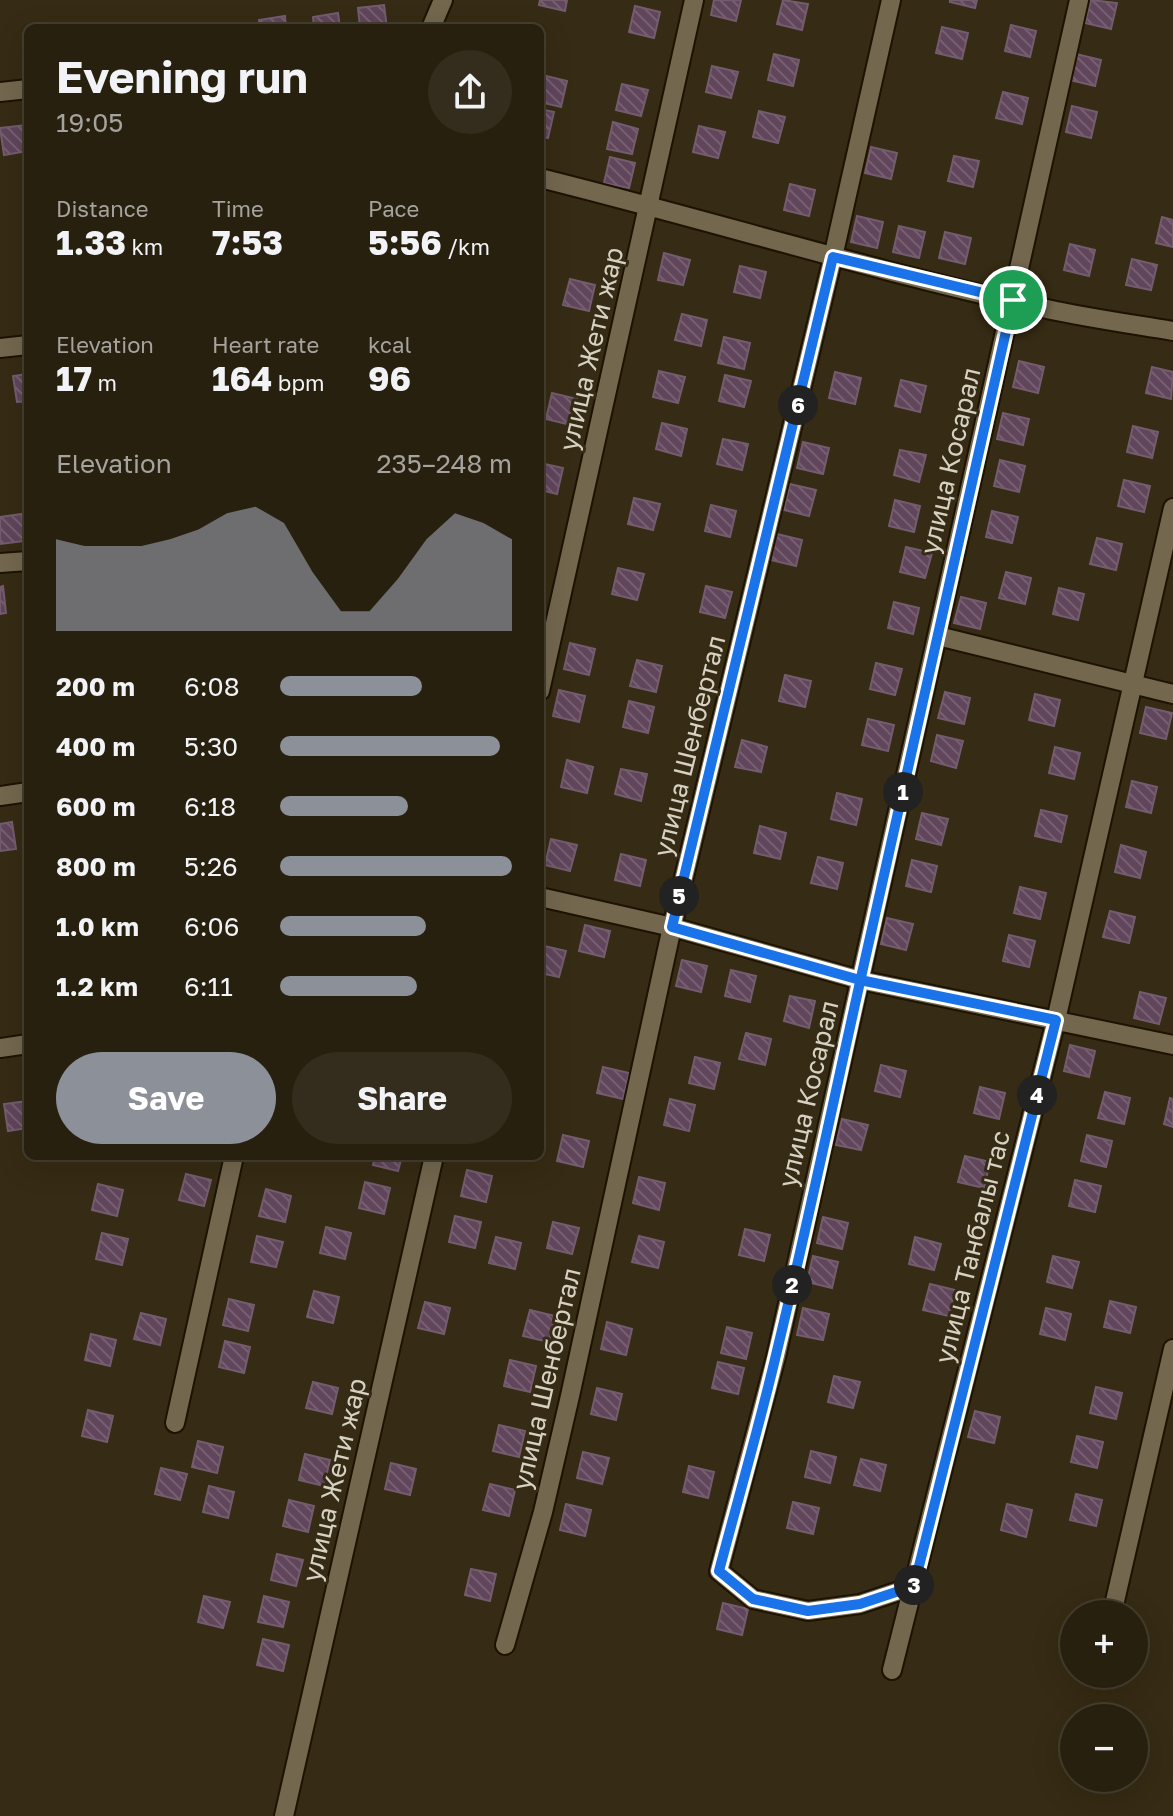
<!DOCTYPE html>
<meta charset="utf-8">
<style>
:root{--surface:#28200f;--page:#342d1d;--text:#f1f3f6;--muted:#a5a39e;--line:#443e2f;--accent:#8c9099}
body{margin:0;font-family:"Golos Text",sans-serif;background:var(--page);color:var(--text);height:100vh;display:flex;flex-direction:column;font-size:30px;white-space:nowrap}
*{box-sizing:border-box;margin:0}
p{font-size:26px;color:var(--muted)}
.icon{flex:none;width:44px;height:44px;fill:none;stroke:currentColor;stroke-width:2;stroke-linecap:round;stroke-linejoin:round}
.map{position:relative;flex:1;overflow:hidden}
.drawer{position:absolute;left:24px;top:24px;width:520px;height:1136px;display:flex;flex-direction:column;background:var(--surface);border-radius:12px;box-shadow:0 8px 32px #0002,0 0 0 2px var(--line)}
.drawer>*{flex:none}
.buttons{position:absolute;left:1060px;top:1600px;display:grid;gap:16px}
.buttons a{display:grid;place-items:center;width:88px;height:88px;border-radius:50%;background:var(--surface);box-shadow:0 8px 32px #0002,0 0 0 2px var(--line);font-size:40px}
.pin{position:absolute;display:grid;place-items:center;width:68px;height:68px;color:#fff;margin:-34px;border:4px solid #fff;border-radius:50%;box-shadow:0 2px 8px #0007}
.km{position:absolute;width:40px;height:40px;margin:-20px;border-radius:50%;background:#222;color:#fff;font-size:22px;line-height:40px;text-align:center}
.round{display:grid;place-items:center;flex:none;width:84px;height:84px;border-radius:42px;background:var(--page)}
.headline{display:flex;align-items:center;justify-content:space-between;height:136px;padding:0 32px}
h1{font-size:44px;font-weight:700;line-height:60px}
.metrics{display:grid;grid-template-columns:repeat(3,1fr);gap:12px;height:136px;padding:8px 32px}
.metrics div{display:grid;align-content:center}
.metrics b{font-size:34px;font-weight:700}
.metrics small{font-size:22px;font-weight:400}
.metrics p{font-size:22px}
.chart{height:224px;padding:16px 32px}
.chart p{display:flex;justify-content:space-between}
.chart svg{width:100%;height:144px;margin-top:8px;fill:var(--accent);opacity:.7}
.cta{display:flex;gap:16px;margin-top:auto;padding:16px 32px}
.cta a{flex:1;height:92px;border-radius:48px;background:var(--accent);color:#fff;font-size:32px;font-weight:700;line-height:92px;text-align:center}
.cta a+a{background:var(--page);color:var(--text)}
ul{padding:0 32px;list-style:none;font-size:26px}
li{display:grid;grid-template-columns:128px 96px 1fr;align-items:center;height:60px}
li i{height:20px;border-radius:10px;background:var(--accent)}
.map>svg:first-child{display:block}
.building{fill:url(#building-back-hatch);stroke:#735c6e;stroke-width:2}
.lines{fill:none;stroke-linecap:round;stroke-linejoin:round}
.minor-casing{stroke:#1d1300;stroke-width:22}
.minor{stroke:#73674e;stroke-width:18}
.route-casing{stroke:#fff;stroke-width:16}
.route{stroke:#1a73e8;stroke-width:10}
.labels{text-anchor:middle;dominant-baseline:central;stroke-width:6;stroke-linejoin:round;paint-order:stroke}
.street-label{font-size:26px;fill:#d7d1c3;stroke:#362b14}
</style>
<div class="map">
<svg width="1173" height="1816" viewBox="0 0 1173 1816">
<defs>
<pattern id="building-back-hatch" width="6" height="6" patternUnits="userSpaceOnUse" patternTransform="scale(2)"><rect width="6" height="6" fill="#60455b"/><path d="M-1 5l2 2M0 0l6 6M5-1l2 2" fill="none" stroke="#765f71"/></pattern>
</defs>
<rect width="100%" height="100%" fill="#362b14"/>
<!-- building -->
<g class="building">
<path d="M540,0h27l-2,11 -26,-6z"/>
<path d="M714,0h27l-5,21 -25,-6z"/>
<path d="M783,0l25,4 -6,26 -25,-6z"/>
<path d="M950,0h27l-2,8 -25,-6z"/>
<path d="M1091,0l26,3 -6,26 -26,-6z"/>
<path d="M384,5l3,23h-27l-2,-20z"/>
<path d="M635,6l25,6 -6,26 -25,-6z"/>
<path d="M338,13l2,15h-26l-1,-11z"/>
<path d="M285,16l1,12h-26l-1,-8z"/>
<path d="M1011,25l25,6 -6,26 -25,-6z"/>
<path d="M942,27l26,6 -6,26 -26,-6z"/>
<path d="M774,54l25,6 -6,26 -25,-6z"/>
<path d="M1076,54l25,6 -6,26 -25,-6z"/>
<path d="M712,66l26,6 -7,26 -25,-6z"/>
<path d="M542,75l25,6 -6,26 -21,-5z"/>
<path d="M622,84l26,6 -7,26 -25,-6z"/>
<path d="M1003,92l25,6 -6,26 -26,-6z"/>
<path d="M1072,106l25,6 -6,26 -25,-6z"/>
<path d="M540,109l14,3 -6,26 -8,-2z"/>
<path d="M759,111l26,6 -7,26 -25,-6z"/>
<path d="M613,122l25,7 -6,25 -25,-5z"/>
<path d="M26,125l2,26 -24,4 -4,-27z"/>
<path d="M699,126l26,6 -7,26 -25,-6z"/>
<path d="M871,147l26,6 -6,26 -26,-6z"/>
<path d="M954,156l25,5 -6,26 -25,-6z"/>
<path d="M610,157l25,6 -6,25 -25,-5z"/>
<path d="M790,184l25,6 -6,26 -25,-6z"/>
<path d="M857,216l26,6 -6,26 -26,-6z"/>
<path d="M1162,217l11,3v27l-17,-4z"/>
<path d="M899,226l26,6 -6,26 -26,-6z"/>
<path d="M945,232l26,6 -6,26 -26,-6z"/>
<path d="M1070,244l25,6 -6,26 -25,-6z"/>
<path d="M664,253l26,7 -7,25 -25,-5z"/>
<path d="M1132,259l25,6 -6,25 -25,-5z"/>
<path d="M740,266l26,6 -6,26 -26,-6z"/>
<path d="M570,279l25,6 -6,26 -26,-6z"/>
<path d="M682,314l25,6 -6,26 -26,-6z"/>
<path d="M724,337l26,6 -6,26 -26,-6z"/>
<path d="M1019,361l25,6 -6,26 -25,-6z"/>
<path d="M1152,367l21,5 -2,27 -25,-6z"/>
<path d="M659,371l26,6 -7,26 -25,-6z"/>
<path d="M835,372l26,6 -6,26 -26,-6z"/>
<path d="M28,374v27l-11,1 -4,-26z"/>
<path d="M725,375l26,6 -7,26 -25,-6z"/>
<path d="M901,380l25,6 -6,26 -25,-6z"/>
<path d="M552,393l25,6 -6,26 -25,-6z"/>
<path d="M1003,413l26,6 -6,26 -26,-6z"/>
<path d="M662,423l25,6 -6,27 -25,-7z"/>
<path d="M1133,426l25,6 -6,26 -25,-6z"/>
<path d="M723,439l25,5 -6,26 -25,-6z"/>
<path d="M803,442l26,6 -6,26 -26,-6z"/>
<path d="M900,450l26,5 -7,27 -25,-7z"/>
<path d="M1000,460l25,6 -6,26 -25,-6z"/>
<path d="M540,463l23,5 -6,26 -17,-4z"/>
<path d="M1124,480l26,6 -6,26 -26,-6z"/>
<path d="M790,484l26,6 -7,26 -25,-6z"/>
<path d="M634,498l26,6 -7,26 -25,-6z"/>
<path d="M895,500l25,6 -6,26 -25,-6z"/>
<path d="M711,505l25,6 -6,26 -25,-6z"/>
<path d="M992,511l26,6 -6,26 -26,-6z"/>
<path d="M22,514l3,27 -25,3v-27z"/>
<path d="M777,534l25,6 -6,26 -25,-6z"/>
<path d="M1097,538l25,6 -6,26 -26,-6z"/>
<path d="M906,547l26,6 -7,25 -25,-6z"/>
<path d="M618,568l26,6 -7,26 -25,-6z"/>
<path d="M1006,572l25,6 -6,26 -26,-6z"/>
<path d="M3,586l3,27 -6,1v-27z"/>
<path d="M706,586l26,6 -7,26 -25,-6z"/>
<path d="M1059,588l25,6 -6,26 -25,-6z"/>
<path d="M961,597l25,6 -6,26 -26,-6z"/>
<path d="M894,602l25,6 -6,26 -25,-6z"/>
<path d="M570,643l25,6 -6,26 -25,-6z"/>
<path d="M637,660l25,6 -6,26 -26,-6z"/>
<path d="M876,663l26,6 -7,26 -25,-6z"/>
<path d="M785,675l26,6 -6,26 -26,-6z"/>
<path d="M559,690l26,6 -6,26 -26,-6z"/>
<path d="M945,692l25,6 -6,26 -26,-6z"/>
<path d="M1035,694l25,6 -6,26 -25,-6z"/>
<path d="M629,701l25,6 -6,26 -25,-6z"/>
<path d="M1146,707l26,6 -6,26 -26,-6z"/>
<path d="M868,719l26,6 -6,26 -26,-6z"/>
<path d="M937,735l26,6 -7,27 -25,-7z"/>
<path d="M742,740l25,7 -6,25 -26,-5z"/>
<path d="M1055,747l25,6 -6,26 -25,-6z"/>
<path d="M567,760l26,7 -6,26 -26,-6z"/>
<path d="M621,769l26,5 -6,27 -26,-7z"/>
<path d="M1132,781l25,6 -6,26 -25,-6z"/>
<path d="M837,793l25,6 -6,26 -25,-6z"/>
<path d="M1041,810l26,6 -6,26 -26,-6z"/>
<path d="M922,813l26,6 -7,26 -25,-6z"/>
<path d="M12,822l4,27 -16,2v-27z"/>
<path d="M760,826l26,7 -6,26 -26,-6z"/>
<path d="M551,839l26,6 -7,26 -25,-6z"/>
<path d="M1121,845l25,7 -6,26 -25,-6z"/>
<path d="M621,854l25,6 -6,26 -25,-6z"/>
<path d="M818,857l25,6 -6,26 -26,-6z"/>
<path d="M912,860l25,6 -6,26 -25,-6z"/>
<path d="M1020,887l26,6 -6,26 -26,-6z"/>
<path d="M1110,911l25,6 -6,26 -26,-6z"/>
<path d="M887,918l26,6 -7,26 -25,-6z"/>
<path d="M585,925l25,6 -6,26 -25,-6z"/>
<path d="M1009,935l26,6 -6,26 -26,-6z"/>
<path d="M540,945l26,6 -7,26 -19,-4z"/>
<path d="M682,960l25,6 -6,26 -25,-6z"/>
<path d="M731,970l25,6 -6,26 -25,-6z"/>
<path d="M1140,992l26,6 -7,26 -25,-6z"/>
<path d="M790,996l25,5 -6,27 -25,-7z"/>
<path d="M746,1033l25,6 -6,26 -26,-6z"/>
<path d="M1070,1045l25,6 -6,26 -25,-6z"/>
<path d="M695,1057l25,6 -6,26 -25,-6z"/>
<path d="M881,1065l25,6 -6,26 -25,-6z"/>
<path d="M603,1067l26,6 -6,26 -26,-6z"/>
<path d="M980,1087l25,6 -6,26 -25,-6z"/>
<path d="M1105,1092l25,6 -6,26 -26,-6z"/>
<path d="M1170,1098l3,1v28l-9,-3z"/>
<path d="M670,1099l25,6 -6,26 -25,-6z"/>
<path d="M28,1101v27l-20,3 -4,-27z"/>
<path d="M842,1119l26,6 -7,25 -25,-5z"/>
<path d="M563,1135l26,6 -6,26 -26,-6z"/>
<path d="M1087,1135l25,6 -6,26 -25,-6z"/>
<path d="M375,1156h27l-4,15 -25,-6z"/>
<path d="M965,1156l25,6 -6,26 -26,-6z"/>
<path d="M467,1170l25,6 -6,26 -25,-6z"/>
<path d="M186,1174l25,6 -7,26 -25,-6z"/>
<path d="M639,1177l26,6 -6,27 -26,-7z"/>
<path d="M1075,1180l26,6 -6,26 -26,-6z"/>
<path d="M365,1182l25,6 -6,26 -25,-6z"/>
<path d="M98,1184l25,6 -6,26 -25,-6z"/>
<path d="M266,1189l25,7 -6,26 -26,-6z"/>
<path d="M455,1216l26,6 -6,26 -26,-6z"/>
<path d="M823,1217l25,6 -6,26 -25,-6z"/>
<path d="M553,1222l26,6 -7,26 -25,-6z"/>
<path d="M326,1227l25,6 -6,26 -25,-6z"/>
<path d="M745,1229l25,6 -6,26 -25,-6z"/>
<path d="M102,1233l26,6 -6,26 -26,-6z"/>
<path d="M257,1236l26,6 -7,25 -25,-5z"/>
<path d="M639,1236l25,6 -6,26 -26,-6z"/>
<path d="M496,1237l25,6 -6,26 -26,-6z"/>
<path d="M915,1237l26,7 -7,26 -25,-6z"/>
<path d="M813,1256l25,6 -6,26 -25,-6z"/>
<path d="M1053,1256l26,6 -7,26 -25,-6z"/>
<path d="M930,1284l25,6 -6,26 -26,-6z"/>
<path d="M314,1291l25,6 -6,26 -26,-6z"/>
<path d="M229,1299l25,6 -6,26 -25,-6z"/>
<path d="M1110,1301l26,6 -6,26 -26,-6z"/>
<path d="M425,1302l25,6 -6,26 -26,-6z"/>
<path d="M803,1308l26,6 -6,26 -26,-5z"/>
<path d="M1046,1308l25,6 -6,26 -25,-6z"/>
<path d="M530,1310l25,6 -6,26 -26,-6z"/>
<path d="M141,1313l25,6 -6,26 -26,-6z"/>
<path d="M607,1322l25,7 -6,26 -25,-6z"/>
<path d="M727,1327l25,6 -6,26 -25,-6z"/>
<path d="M91,1334l25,6 -6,26 -25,-6z"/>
<path d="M225,1341l25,6 -6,26 -25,-6z"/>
<path d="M510,1360l26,6 -6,26 -26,-6z"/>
<path d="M718,1362l26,6 -6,26 -26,-6z"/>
<path d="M834,1376l26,6 -7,26 -25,-6z"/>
<path d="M313,1382l25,6 -6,26 -26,-6z"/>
<path d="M1096,1387l26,6 -6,26 -26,-6z"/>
<path d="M597,1388l25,6 -6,26 -25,-6z"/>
<path d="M88,1410l25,6 -6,26 -25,-6z"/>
<path d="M975,1411l25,6 -6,26 -26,-6z"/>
<path d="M499,1425l26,6 -6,26 -26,-6z"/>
<path d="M1077,1436l26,6 -6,26 -26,-6z"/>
<path d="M198,1441l25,6 -6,26 -25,-6z"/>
<path d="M811,1451l25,6 -6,26 -25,-6z"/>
<path d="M583,1452l26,6 -7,26 -25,-6z"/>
<path d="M305,1454l25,6 -6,26 -25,-6z"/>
<path d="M861,1459l25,6 -6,26 -26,-6z"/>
<path d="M391,1463l25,6 -6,26 -25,-6z"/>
<path d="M689,1466l25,6 -6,26 -25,-6z"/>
<path d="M161,1468l26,6 -7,26 -25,-6z"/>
<path d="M490,1484l25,6 -6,26 -26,-6z"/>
<path d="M209,1486l25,6 -6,26 -25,-6z"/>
<path d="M1076,1494l26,6 -6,26 -26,-6z"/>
<path d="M289,1500l25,6 -6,26 -25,-6z"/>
<path d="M793,1502l26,6 -6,26 -26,-6z"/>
<path d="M566,1504l25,6 -6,26 -25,-6z"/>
<path d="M1007,1504l25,6 -6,27 -25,-7z"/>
<path d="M277,1554l26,6 -7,26 -25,-6z"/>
<path d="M471,1569l25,5 -6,27 -25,-6z"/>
<path d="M204,1596l26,6 -7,26 -25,-6z"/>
<path d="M264,1596l25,6 -6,25 -25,-5z"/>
<path d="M723,1603l25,6 -6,26 -25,-6z"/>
<path d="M263,1639l26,6 -6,26 -26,-6z"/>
</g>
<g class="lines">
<defs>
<g id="minor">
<path d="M431,28l12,-28"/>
<path d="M0,92l28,-3"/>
<path d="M540,178c169,42 336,94 507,131 41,9 84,15 126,22"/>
<path d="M0,348l28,-3"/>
<path d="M0,563l28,-2"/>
<path d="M938,636l235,58"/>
<path d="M540,691l154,-691"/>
<path d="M0,796l28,-4"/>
<path d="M540,897l132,30 188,53 313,65"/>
<path d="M0,1048l28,-4"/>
<path d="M175,1423l59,-267"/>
<path d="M914,1586l-54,18 -52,7 -55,-12 -34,-28 57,-214 303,-1357"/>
<path d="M1112,1614l61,-265"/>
<path d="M505,1645l38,-133 27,-116 102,-469 161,-670 58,-257"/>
<path d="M892,1670l164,-650 117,-512"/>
<path d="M284,1816l150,-660"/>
</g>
</defs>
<!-- minor casing -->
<use href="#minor" class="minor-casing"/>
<!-- minor -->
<use href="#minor" class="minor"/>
</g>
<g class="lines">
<defs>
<path id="route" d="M1013,300c-47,211 -95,422 -142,633 -32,141 -61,282 -95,422 -17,72 -38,144 -57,216l34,28 55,12 52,-7 54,-18 142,-566 -196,-40 -188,-53 161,-670 180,43"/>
</defs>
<!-- route casing -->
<use href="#route" class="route-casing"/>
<!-- route -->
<use href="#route" class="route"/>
</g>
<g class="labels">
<!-- street labels -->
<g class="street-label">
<text transform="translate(591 349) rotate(-77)">улица Жети жар</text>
<text transform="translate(950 461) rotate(-77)">улица Косарал</text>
<text transform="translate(689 746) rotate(-76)">улица Шенбертал</text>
<text transform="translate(808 1094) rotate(-77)">улица Косарал</text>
<text transform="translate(972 1247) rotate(-76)">улица Танбалы тас</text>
<text transform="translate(546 1379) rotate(-77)">улица Шенбертал</text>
<text transform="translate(334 1480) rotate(-77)">улица Жети жар</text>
</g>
</g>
</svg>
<div class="buttons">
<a>+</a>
<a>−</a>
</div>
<div class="pin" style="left:1013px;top:300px;background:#1e9e55"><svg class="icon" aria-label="arrive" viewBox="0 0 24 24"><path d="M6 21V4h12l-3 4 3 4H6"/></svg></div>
<b class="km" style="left:903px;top:792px">1</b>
<b class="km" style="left:792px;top:1285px">2</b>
<b class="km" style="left:914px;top:1585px">3</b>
<b class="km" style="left:1037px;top:1095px">4</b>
<b class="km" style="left:679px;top:896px">5</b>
<b class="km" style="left:798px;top:405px">6</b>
<section class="drawer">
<div class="headline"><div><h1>Evening run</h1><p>19:05</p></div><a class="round"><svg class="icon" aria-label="share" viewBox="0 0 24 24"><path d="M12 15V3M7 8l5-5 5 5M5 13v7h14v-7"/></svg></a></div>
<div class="metrics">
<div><p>Distance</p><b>1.33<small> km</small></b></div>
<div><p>Time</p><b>7:53</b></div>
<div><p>Pace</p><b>5:56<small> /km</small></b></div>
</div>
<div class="metrics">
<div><p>Elevation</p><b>17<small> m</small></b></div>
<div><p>Heart rate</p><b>164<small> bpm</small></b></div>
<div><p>kcal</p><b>96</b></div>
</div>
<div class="chart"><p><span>Elevation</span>235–248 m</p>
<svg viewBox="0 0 160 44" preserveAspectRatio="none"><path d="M0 44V16L10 18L20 18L30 18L40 16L50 13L60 8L70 6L80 11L90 26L100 38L110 38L120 28L130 16L140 8L150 11L160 16V44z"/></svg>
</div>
<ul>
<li><b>200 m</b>6:08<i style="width:61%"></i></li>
<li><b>400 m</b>5:30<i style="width:95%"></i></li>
<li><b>600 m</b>6:18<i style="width:55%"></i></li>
<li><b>800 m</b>5:26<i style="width:100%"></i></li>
<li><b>1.0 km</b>6:06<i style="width:63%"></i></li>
<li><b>1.2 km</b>6:11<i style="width:59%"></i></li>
</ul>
<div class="cta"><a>Save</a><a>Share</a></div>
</section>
</div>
